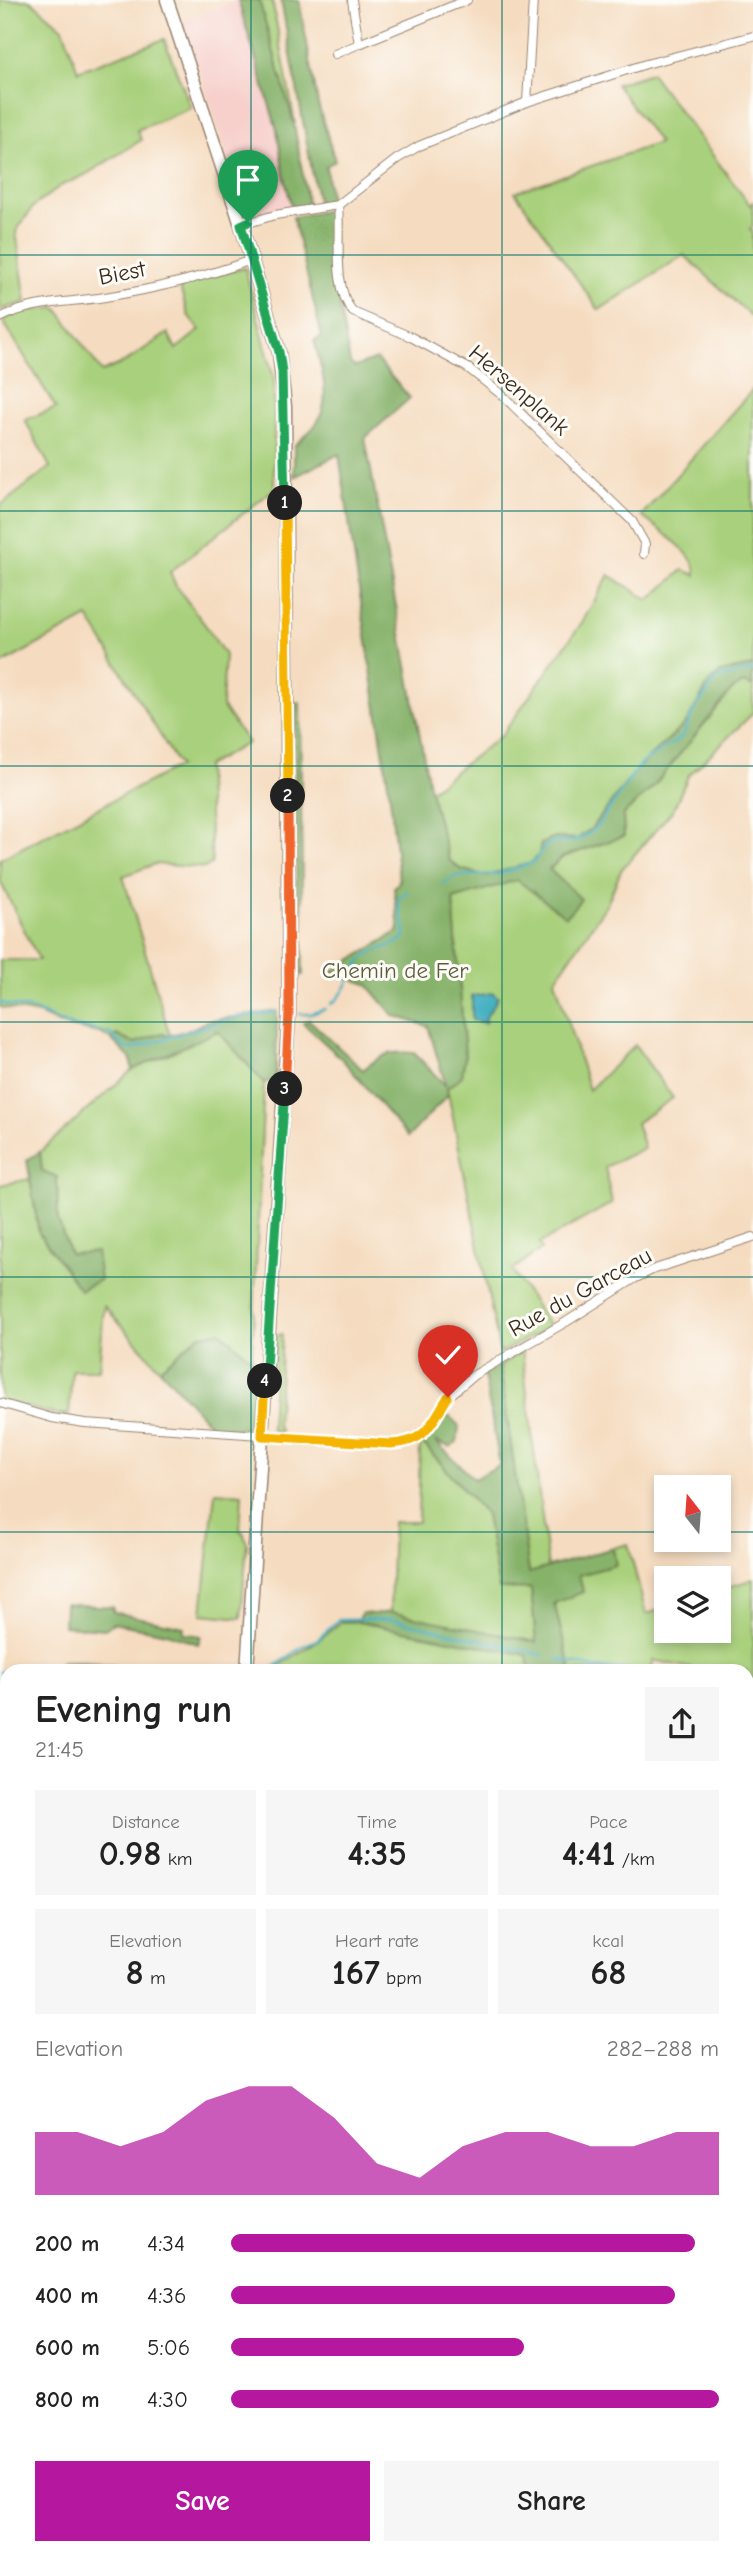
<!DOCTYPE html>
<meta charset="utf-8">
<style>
:root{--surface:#fff;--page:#f6f6f6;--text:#222;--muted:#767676;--accent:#b5179e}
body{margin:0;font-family:"Comic Neue",sans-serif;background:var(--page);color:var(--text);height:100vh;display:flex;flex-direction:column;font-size:26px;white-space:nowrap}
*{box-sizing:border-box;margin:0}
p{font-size:23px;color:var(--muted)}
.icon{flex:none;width:38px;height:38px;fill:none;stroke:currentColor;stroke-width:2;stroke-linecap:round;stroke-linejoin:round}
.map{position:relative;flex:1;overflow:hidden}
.details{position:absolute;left:0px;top:1664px;width:754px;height:891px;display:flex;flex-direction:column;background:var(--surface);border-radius:21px 21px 0 0;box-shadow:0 4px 10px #0003}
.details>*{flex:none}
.needle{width:46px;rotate:343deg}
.tools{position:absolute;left:654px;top:1475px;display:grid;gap:14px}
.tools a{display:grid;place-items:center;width:77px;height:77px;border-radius:0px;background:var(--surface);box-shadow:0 4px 10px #0003;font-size:35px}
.pin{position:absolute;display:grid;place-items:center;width:60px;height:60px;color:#fff;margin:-72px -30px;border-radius:50% 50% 50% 0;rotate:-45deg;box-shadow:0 0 7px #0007}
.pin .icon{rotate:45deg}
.km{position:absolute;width:35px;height:35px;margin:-18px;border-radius:50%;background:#222;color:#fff;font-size:19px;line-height:35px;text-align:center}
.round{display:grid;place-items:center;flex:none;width:74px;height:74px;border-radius:0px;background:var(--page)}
.summary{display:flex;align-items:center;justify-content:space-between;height:119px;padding:0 35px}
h1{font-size:38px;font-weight:700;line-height:52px}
.figures{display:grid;grid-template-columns:repeat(3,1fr);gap:10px;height:119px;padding:7px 35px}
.figures div{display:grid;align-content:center;border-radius:0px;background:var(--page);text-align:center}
.figures b{font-size:35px;font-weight:700}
.figures small{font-size:19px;font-weight:400}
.figures p{font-size:19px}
.chart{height:196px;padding:14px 35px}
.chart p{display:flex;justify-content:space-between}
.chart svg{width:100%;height:126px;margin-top:7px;fill:var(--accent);opacity:.7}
.button{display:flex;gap:14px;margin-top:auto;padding:14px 35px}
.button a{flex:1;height:80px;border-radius:0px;background:var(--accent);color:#fff;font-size:28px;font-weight:700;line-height:80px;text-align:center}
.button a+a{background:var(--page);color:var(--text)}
ul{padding:0 35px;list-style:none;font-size:23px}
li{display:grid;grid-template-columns:112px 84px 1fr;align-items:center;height:52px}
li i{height:18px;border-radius:9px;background:var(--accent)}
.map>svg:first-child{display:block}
.built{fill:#f7d0cc}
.green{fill:#a9d07b;stroke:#727d4c;stroke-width:2}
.forest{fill:#86b26b;stroke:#606e44;stroke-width:2}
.water{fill:#43afc1;stroke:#3f6c70;stroke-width:2}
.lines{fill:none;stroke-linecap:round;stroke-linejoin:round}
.stream{stroke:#43afc1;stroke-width:2.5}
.minor-casing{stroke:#98836f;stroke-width:10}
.primary-casing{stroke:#98836f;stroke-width:15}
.minor{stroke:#fff;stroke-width:8}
.primary{stroke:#fff;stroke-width:12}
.split-1-casing{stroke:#fff;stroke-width:14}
.split-2-casing{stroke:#fff;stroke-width:14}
.split-3-casing{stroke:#fff;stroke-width:14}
.split-4-casing{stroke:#fff;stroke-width:14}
.split-5-casing{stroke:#fff;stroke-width:14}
.split-1{stroke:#22a559;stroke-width:9}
.split-2{stroke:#f5b400;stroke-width:9}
.split-3{stroke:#f0652b;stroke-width:9}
.split-4{stroke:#22a559;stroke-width:9}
.split-5{stroke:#f5b400;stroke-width:9}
.grid{fill:none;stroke:#0f766e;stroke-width:2;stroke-opacity:0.55}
.labels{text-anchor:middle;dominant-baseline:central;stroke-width:6;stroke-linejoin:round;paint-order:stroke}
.street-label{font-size:23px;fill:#3b2a1e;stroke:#fdfcf7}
.park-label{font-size:23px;fill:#5c5c3a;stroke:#fdfcf7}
</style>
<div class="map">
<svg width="753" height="2554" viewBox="0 0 753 2554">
<rect width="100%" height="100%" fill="#fdfcf7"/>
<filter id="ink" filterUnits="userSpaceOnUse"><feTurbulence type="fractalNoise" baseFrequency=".0143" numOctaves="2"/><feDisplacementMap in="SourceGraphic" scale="14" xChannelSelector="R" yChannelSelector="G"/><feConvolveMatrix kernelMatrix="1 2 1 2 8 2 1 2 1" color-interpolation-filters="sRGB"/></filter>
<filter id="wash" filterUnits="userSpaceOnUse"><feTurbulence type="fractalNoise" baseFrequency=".00686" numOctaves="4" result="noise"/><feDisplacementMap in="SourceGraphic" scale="28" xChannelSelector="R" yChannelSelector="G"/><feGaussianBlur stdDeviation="1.57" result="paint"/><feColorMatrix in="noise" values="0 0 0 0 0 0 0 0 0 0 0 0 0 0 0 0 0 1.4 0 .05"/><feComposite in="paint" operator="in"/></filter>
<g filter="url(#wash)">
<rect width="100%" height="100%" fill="#f5dcc0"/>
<!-- built -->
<path class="built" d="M238,0l39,130 7,45 8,33 -41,10 -5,-4 -63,-194z"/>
<!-- green -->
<g class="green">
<path d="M0,0h30l33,28 15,43 86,-32 27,69 -54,22 4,10 -56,35 -25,11 -26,20 -18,25 10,71 -26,8z"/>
<path d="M259,0h13l23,123 -1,1z"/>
<path d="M651,73l99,132 3,-3v24l-3,3 3,3v86l-69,-63 -85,55 -84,-118 144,-49 -43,-59z"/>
<path d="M245,268l29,111v110l-104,83 6,14 30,40 19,29 -3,51 26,37 -42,23 6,97 -7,5 -50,-4 -32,12 47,160 -35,7 -20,-6 -4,2 -11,-6 -35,-7 -26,-12 -39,-7v-47h39l-39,-79v-22l179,-93 -91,-149 -88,48v-159l50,-39 -25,-47 31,-12 -53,-87 16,-10 38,-3 45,64 23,-10 43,-29 8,16 24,-19 -12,-15 -9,-31z"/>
<path d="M753,389v277l-22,4 -36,37 -8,15 -49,46 -47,61 -14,10 -25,-1 -15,21 -6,4 -46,13 -25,-7 -11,-9 -19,-69 72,-56 81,-114 26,-46 40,25 34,-30 13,5c2,-21 -39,-47 -55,-59z"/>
<path d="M743,683l10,3v27l-65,63 -15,34 -52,60 -14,34 -52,76 34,110 46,-45 38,53 -37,25 8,25 -39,19 7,36 -73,41 3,5 -30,21 38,57 -50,26 -53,-265 15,-12 3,-20 -12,-157 96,-29 14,-13 61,-21 -1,-21 30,-28 79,-98z"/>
<path d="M218,1031l46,52 -12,277 -32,-29 -22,5 -38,33 -56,-63 -5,64h-27l-3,44h-11l13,4 -71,-17v-216l30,-6 9,54 41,56 -22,-69 -1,-43 -15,-6 -2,-19 92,-82z"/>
<path d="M282,1334l-5,91 4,7 -7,-1 -3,-3 5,-92z"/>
<path d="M522,1351l26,217 -19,6 -29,-208z"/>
<path d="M423,1443l63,72 13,74 32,-1 5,55 -146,-31 3,-90h25l2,-76z"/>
<path d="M215,1492l27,2 -2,37 3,1 4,12 -6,74 -39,-4z"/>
<path d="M628,1544l18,70 21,-6v23h52v-41l34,-11v104l-6,-1v-11h-44l-50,-11 -1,11h-81l-17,-68 29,-11 -4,-17 36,-10 -2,-17z"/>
<path d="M340,1622h18l170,33 2,16h-258c23,-17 48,-29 68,-49z"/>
<path d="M747,1701l6,1v217l-6,-1z"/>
<path d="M7,1893v329l-7,-8v-312l1,-3 3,1z"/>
<path d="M747,1941l6,1v222l-6,1z"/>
<path d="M753,2193v112l-6,-2v-100z"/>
<path d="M96,2548h84v6h-87z"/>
<path d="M198,2548h190l6,6h-196z"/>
<path d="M557,2548h118l1,6h-124z"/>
</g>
<!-- forest -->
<g class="forest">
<path d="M238,0h21l35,124 14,81 -16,3 -8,-33 -7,-45z"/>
<path d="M281,0h18l19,104 17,57 -9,5 4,35 -12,3z"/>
<path d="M330,210l7,83 13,70 5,4 21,-8 34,39 -45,40 65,353 19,69 11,9 26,7 45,-13 8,-9 2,-10 11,-6 25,1 14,-10 47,-61 49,-46 22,-39 11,-10 33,-7v20l-10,-3 -11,7 -79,97 -30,28 1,21 -61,21 -14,12 32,30 -15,18 -49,-37 -64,19 12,157 -3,20 -15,12 1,7 -40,42 -66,-78 -39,-36 6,-3 54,50c19,-16 26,-19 51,-17l32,33 -18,-60 -34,-10 -27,-32 -36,-12 68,-41 -5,-44 5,-5 -1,-12 -8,-73 -51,-343 -45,23v-31c8,-8 22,-18 26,-29 11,-24 0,-53 -6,-77l8,-3 -29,-120z"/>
<path d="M294,702l6,1 3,272 -5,1z"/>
<path d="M277,1011l-1,68 -12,4 -46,-52 -86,39 -1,-11 -20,-20 5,-4 19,8 27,-10 6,3 26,-8 13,-7z"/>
<path d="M40,1152l2,19 15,6 1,43 12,34 26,-2 4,28 -20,10 -41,-57 -12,-73z"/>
<path d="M220,1331l38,34 -4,57 -1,6 -5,1 -36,-2 -52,-58 38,-33z"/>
<path d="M500,1366l29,207 84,-25 3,17 -37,10 4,17 -29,11 17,68h-41l-3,-16 -169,-33 4,-9 12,1 16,-2 146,30 -5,-54 -32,1 -13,-74 -63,-72 6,-7 3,2 8,-18 4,-4 6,1 9,9 -2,17 -7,4 -15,-6 39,38 26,-14 -16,-90z"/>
<path d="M65,1604l48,3v5l71,15 -1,6 18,3 -3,8 -31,-11 -54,-10 -8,6 -41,-3z"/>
<path d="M62,1661h21l67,10h-95z"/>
</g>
<!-- water -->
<path class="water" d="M493,993l5,5 -12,19 -1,6 -13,-3v-24z"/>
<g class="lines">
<!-- stream -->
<g class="stream">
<path d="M443,884l13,-8 42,-2 32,-10 5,-3 5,-9 9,-9 25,-2 15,-7 10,-10 41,-60 42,-27 11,-25 22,-31 4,-3 34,-8"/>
<path d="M0,1003l34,7 31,14 44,9 16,15 7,1 79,-25 27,-7 39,-5"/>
<path d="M331,1004c16,-10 18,-30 31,-44 11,-13 31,-11 43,-23 1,-15 -9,-26 -6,-40l9,-5"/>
<path d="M300,1014h11l14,-5"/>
<path d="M557,1659l37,9 56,3"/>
<path d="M269,1671l34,-25 14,-6 21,-20 53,-1 152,36"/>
<path d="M0,1672l7,1"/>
<path d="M747,1691l6,1"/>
<path d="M747,1929h6"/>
<path d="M0,2090l7,2"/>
<path d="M747,2295l6,3"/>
</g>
</g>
</g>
<g filter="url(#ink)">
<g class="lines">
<defs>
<g id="minor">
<path d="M359,44l108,-44"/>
<path d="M335,54l24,-10 -7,-44"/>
<path d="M527,102l6,-102"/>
<path d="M338,205c3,31 -6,83 15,107l58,25 57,31 34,27 130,126 13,23 -1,10"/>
<path d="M241,225l34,-10 63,-10 59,-46 22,-13 108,-44 119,-38 107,-28"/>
<path d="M0,318c33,-17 69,-15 105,-21 49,-8 100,-20 146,-37"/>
<path d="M0,1403l52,15 33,5 306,21 15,-1 17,-7 25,-39 26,-22 92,-53 68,-43 18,-9 101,-33"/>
<path d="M0,1815c5,24 10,59 0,82"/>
<path d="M0,2430l7,-4"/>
<path d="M400,2548l6,6"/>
</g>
<g id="primary">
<path d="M167,0l74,225 38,127 6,55 4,606 -42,658"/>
<path d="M188,2554l1,-6"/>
</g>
</defs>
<!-- minor casing -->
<use href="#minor" class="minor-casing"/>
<!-- primary casing -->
<use href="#primary" class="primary-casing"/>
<!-- minor -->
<use href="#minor" class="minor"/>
<!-- primary -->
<use href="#primary" class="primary"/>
</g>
</g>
<g class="lines" filter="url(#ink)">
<defs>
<path id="split-1" d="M248,222l-7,3 38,127 3,20 3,131"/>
<path id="split-2" d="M285,503l3,293"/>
<path id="split-3" d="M285,1089l4,-76 -1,-217"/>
<path id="split-4" d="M265,1381l20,-292"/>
<path id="split-5" d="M265,1381l-3,55 129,8c36,-2 39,-19 57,-47"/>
</defs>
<!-- split-1 casing -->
<use href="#split-1" class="split-1-casing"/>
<!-- split-2 casing -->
<use href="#split-2" class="split-2-casing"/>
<!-- split-3 casing -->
<use href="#split-3" class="split-3-casing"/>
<!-- split-4 casing -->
<use href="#split-4" class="split-4-casing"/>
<!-- split-5 casing -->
<use href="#split-5" class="split-5-casing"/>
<!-- split-1 -->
<use href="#split-1" class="split-1"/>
<!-- split-2 -->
<use href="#split-2" class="split-2"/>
<!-- split-3 -->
<use href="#split-3" class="split-3"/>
<!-- split-4 -->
<use href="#split-4" class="split-4"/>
<!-- split-5 -->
<use href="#split-5" class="split-5"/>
</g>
<!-- grid -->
<path class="grid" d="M251,0v1671M502,0v1671M0,255h753M0,511h753M0,766h753M0,1022h753M0,1277h753M0,1532h667M719,1532h34M0,1788h7M747,1788h6M0,2043h7M747,2043h6M0,2299h7M747,2299h6M251,2548v6M502,2548v6"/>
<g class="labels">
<!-- street labels -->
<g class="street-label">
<text transform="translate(122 273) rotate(-11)">Biest</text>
<text transform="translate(519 390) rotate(41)">Hersenplank</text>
<text transform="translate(580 1292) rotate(-29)">Rue du Garceau</text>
</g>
<!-- park labels -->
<g class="park-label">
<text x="395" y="970">Chemin de Fer</text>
</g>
</g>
</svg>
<div class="tools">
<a><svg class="needle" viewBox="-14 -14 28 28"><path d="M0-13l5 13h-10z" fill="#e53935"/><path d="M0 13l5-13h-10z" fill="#767676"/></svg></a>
<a><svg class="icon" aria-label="layers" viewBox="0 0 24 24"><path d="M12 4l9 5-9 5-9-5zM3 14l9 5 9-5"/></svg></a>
</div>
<div class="pin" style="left:248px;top:222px;background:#1e9e55"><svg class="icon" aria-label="arrive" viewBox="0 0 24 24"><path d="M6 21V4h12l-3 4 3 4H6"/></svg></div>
<div class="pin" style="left:448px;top:1397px;background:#d93025"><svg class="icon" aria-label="check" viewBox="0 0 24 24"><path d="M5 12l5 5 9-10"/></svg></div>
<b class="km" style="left:285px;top:503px">1</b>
<b class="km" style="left:288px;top:796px">2</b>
<b class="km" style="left:285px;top:1089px">3</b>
<b class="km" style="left:265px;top:1381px">4</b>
<section class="details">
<div class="summary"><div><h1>Evening run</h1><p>21:45</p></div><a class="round"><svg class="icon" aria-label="share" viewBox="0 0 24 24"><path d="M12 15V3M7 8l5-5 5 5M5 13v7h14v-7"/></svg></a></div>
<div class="figures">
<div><p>Distance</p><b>0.98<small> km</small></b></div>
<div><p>Time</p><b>4:35</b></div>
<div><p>Pace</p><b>4:41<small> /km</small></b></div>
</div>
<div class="figures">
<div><p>Elevation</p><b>8<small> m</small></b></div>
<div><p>Heart rate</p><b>167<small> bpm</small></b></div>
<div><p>kcal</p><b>68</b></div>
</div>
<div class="chart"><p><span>Elevation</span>282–288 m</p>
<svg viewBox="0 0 160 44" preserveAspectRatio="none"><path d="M0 44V22L10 22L20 27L30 22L40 11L50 6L60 6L70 17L80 33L90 38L100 27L110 22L120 22L130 27L140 27L150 22L160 22V44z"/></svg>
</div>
<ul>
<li><b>200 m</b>4:34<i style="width:95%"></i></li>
<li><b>400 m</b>4:36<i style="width:91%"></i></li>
<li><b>600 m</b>5:06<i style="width:60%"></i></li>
<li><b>800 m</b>4:30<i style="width:100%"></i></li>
</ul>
<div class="button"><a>Save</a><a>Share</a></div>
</section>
</div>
